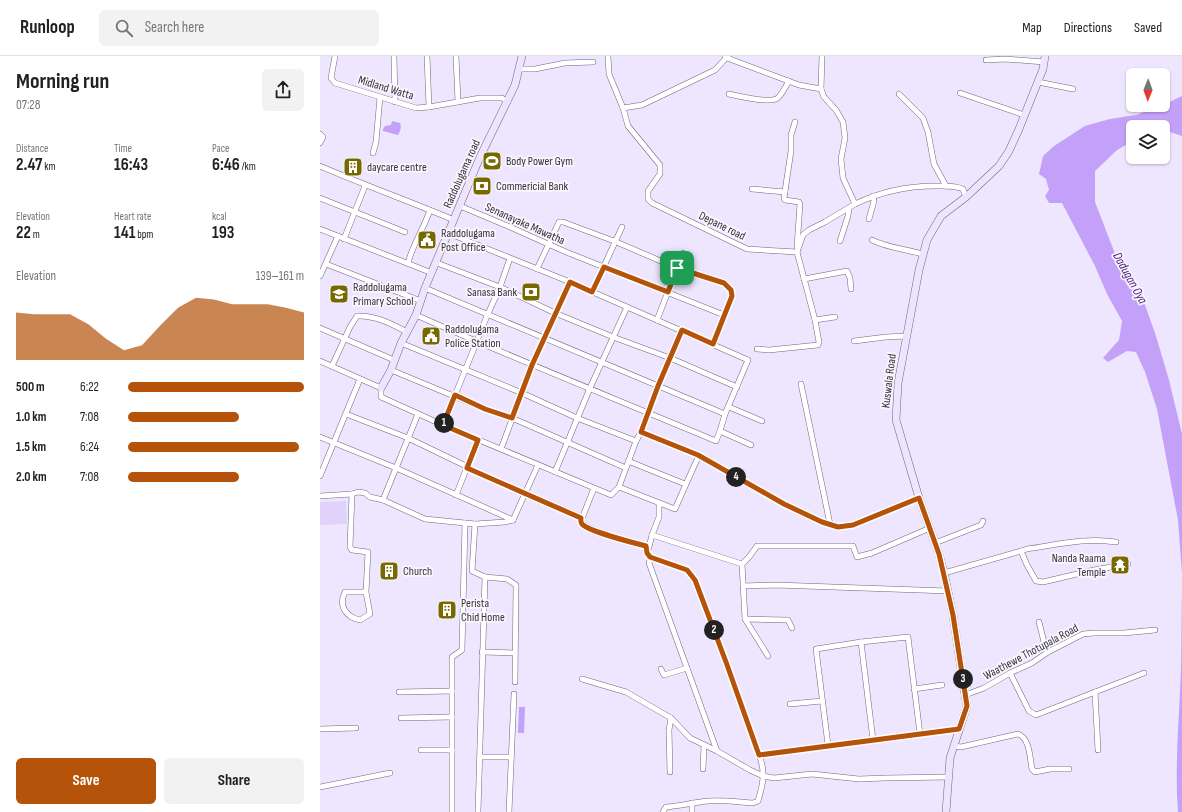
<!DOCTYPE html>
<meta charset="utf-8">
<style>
:root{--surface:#fff;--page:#f2f2f2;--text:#222;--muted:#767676;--line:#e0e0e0;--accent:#b45309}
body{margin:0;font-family:"Sofia Sans Condensed",sans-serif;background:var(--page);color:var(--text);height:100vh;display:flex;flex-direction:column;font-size:15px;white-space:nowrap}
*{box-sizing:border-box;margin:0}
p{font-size:13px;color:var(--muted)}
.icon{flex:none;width:22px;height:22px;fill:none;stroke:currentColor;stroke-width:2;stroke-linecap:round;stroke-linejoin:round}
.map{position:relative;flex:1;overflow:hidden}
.details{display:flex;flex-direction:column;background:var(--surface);width:320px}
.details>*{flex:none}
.needle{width:26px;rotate:181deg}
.controls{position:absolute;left:806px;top:12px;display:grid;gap:8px}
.controls a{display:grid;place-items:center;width:44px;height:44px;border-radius:6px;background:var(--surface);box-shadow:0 1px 3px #0004;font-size:20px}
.pin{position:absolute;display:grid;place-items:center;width:34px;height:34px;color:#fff;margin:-17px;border-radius:8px;box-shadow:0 2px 6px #0006}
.km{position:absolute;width:20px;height:20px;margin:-10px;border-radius:50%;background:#222;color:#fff;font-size:11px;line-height:20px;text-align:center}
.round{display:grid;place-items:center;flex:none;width:42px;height:42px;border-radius:6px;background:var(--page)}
.overview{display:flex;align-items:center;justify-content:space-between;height:68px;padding:0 16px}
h1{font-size:22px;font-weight:700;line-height:30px}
.figures{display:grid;grid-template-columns:repeat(3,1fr);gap:6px;height:68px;padding:4px 16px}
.figures div{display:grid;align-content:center}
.figures b{font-size:17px;font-weight:700}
.figures small{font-size:11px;font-weight:400}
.figures p{font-size:11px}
.chart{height:112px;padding:8px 16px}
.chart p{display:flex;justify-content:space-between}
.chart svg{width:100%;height:72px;margin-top:4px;fill:var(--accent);opacity:.7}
.primary-button{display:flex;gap:8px;margin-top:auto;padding:8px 16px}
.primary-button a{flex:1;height:46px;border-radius:6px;background:var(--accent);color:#fff;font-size:16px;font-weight:700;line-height:46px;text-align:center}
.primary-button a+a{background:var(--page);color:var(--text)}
ul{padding:0 16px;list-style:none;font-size:13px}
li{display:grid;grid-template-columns:64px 48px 1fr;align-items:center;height:30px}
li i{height:10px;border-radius:5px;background:var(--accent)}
header{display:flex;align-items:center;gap:24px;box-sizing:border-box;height:56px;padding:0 20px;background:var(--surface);border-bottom:1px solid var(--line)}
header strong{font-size:19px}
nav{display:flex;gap:22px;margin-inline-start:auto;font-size:14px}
.search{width:280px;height:36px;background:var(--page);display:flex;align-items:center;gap:10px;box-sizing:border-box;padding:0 14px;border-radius:6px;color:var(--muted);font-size:15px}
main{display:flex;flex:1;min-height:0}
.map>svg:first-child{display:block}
.green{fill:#e1d2fb}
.water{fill:#c4a1f8}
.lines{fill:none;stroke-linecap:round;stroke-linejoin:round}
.street-casing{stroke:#6f657f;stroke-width:6}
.secondary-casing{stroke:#6f657f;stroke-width:8}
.street{stroke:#fff;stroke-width:5}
.secondary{stroke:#eee4fd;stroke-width:7}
.route-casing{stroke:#fff;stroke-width:8}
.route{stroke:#b45309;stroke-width:5}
.labels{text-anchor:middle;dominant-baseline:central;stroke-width:3.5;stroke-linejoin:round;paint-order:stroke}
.street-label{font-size:12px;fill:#332f3a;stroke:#f9f7fd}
.poi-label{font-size:12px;fill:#332f3a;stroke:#f9f7fd;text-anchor:start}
.water-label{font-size:13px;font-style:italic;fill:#4c197d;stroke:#f9f7fd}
</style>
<header>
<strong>Runloop</strong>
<div class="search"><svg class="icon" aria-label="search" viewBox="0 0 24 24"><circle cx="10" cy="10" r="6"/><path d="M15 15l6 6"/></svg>Search here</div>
<nav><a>Map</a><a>Directions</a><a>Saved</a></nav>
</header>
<main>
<section class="details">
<div class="overview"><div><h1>Morning run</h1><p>07:28</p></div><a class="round"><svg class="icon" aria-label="share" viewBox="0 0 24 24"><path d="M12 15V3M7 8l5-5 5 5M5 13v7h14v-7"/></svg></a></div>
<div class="figures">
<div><p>Distance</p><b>2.47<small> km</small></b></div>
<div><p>Time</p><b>16:43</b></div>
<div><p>Pace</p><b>6:46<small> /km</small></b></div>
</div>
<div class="figures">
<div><p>Elevation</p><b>22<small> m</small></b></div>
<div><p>Heart rate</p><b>141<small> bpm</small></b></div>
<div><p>kcal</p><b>193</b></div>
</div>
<div class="chart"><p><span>Elevation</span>139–161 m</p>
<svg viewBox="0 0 160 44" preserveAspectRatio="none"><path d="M0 44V15L10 16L20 16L30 16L40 22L50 31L60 38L70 35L80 23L90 12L100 6L110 7L120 10L130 10L140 10L150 12L160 15V44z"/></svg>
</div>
<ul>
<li><b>500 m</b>6:22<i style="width:100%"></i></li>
<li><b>1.0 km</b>7:08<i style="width:63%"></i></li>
<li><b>1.5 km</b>6:24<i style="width:97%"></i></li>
<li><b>2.0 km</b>7:08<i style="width:63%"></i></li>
</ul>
<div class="primary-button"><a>Save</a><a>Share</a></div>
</section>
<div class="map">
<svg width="862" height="756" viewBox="0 0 862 756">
<rect width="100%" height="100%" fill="#eee6fe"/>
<!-- green -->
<path class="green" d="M26,445l1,23 -27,1v-23z"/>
<!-- water -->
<g class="water">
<path d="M862,40v40l-15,-5h-4v-4h-30v14l-16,9 -22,21v31l24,62 26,41 11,31 13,44 13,54v139l-4,-53 -21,-111 -12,-37 -9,-20 -9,-1 -19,11 -5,-4 16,-18 3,-19 -15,-27 -12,-28 -33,-63h-13l-4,-7 4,-6 -3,-11 -7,-5 4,-18 11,-10 31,-20 25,-7 26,-4 27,-10z"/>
<path d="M72,65l8,2c2,4 0,9 -2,12l-15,-4v-2l2,-3 6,-1z"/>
<path d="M862,535v221h-4c-3,-40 0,-79 2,-119 2,-34 1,-68 2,-102z"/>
<path d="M199,651h6l-1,26h-6z"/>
</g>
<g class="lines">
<defs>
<g id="street">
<path d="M15,0l-4,22 4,5 81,25 13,-1 51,-9h22l6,4"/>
<path d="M74,0l1,46"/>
<path d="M107,0l2,51"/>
<path d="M136,0l2,46"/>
<path d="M288,0l1,18 14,34 5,18 32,39v9l-12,17v8l4,4 95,46 50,3 18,68 4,22 -1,3 -49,5 -12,-1"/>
<path d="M405,0l2,2 72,27 22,4 3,8 12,13 7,12 2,16 -4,21 2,19 12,26 -30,18 -16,8 -6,5 -6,17"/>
<path d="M666,4l19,-1 39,3"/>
<path d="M200,13h15l30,-6 28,-1"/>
<path d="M718,26l35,7"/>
<path d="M501,33l1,-33"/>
<path d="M640,37l64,22"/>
<path d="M409,38c9,2 38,9 47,5 5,-2 9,-12 13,-18"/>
<path d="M579,38l24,24 5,14 6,32 12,22"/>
<path d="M303,52l19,-3 73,-35 13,-14"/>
<path d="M475,66l-4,13v16l-7,47 1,2 14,2 1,2 -3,43"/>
<path d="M0,78l3,3 -3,6"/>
<path d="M53,97l3,-11 4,-45"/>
<path d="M0,110c44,19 89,35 134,54"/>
<path d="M432,133l33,3"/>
<path d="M0,142l85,34"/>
<path d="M535,148c25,-12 52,-18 80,-18 10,0 19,-1 28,3l3,8"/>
<path d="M140,150l50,21 56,25 158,63 -11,29"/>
<path d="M549,163l5,-18 -1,-5"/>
<path d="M0,173l112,44"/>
<path d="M128,177l122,49 178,78 -23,54 -5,17"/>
<path d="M24,183l21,-53"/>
<path d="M552,184c16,8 34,9 50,14"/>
<path d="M520,185l8,-25 1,-8"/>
<path d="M88,207c5,-19 16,-35 22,-53"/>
<path d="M117,207l63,24 55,26 58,24 57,21 67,29"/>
<path d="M6,208l95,37"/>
<path d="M217,213l22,-47h4l51,19 63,27 47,15 7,7 1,6 -8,19"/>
<path d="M0,220l18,-40"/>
<path d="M484,223l43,-8 3,7 1,11"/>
<path d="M105,232l300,126"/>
<path d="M272,236l30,-65"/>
<path d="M96,259c99,44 200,84 300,126l4,-10 31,14"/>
<path d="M337,264l26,-67"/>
<path d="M495,264l20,-3"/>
<path d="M0,272l74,32"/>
<path d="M534,285l32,-4 21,-1"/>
<path d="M81,287l121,50 55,25 59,23 5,-9 17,-46 24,-56"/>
<path d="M0,305l61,27v9l62,28 168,70 8,-8 17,-46"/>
<path d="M12,310l18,-39 7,-11c18,-1 35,8 50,16"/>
<path d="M71,314l94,39 27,9 114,50"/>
<path d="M481,328l29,140"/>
<path d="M409,351l33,14"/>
<path d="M26,358l62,24 60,29"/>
<path d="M123,369l44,-109 13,-29 10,-29"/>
<path d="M321,376l58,23 85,49 38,18 16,5 15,-2 66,-27"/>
<path d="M0,381l76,31 117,52 25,-55"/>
<path d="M181,393l31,-84 38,-83"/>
<path d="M308,405l57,23"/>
<path d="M147,412l114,49"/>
<path d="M235,416l35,-84 37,-81"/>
<path d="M0,420l40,-97"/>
<path d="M299,431l56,22 24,-54"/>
<path d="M274,432l-13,33c5,10 55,22 68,26l3,-12 90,29 3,55 23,37"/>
<path d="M32,438l-2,53 2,3 16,2 -2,40 4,22 -10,6c-14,-3 -22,-14 -15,-28h21"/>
<path d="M136,439l22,-55"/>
<path d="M0,440l32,-2 6,-2 7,1 5,4 13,3 42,19 50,5 30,-2 8,-2"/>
<path d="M63,444l35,-86"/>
<path d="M155,468l-3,47 13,6 -7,235"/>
<path d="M332,479l7,-18v-14"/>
<path d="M615,487l46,-18 2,-4"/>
<path d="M326,490l1,7 4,4 36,13 8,10 31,82 33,93 200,-26"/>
<path d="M701,495l6,-2c29,-4 60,-12 89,-7"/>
<path d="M331,501l-2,6 68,188"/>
<path d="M422,508l7,-7 8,-11h96l4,11 15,-4 58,-25"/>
<path d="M624,517l77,-22 6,14 9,16 7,1 51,-12 34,-6"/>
<path d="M165,521l22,2 9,6 -1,97"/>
<path d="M423,530l33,-1 172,6"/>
<path d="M425,563l43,1 4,8"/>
<path d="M719,566l6,24 3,6"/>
<path d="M162,596l33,1"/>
<path d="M341,613l3,6 23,-7"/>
<path d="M690,617l19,38 7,4 108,-42"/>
<path d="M262,623l44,13 45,26 19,20 27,13 33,19 13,6 11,2 38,-4 47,5 26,-1 64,-1"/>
<path d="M594,633l28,-4"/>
<path d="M79,636l53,-1"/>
<path d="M775,636l3,58"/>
<path d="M645,639l19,-7 26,-15 22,-10 16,-11 35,-18 11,-1h30l31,-3"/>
<path d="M470,648l32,-3"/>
<path d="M81,662l51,-1"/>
<path d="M0,673l36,-1"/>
<path d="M553,684l-12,-98 47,-5 12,97"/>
<path d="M508,689l-12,-96 45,-7"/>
<path d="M633,690l8,1 57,-13c12,4 12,25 14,35l3,3 15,-3h19"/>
<path d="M101,694h31"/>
<path d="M160,701h31"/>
<path d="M383,713l1,-24"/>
<path d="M350,716l-1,-42 2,-12"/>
<path d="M0,731l70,-14"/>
<path d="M132,756v-155l10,-7 3,-127"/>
<path d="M189,756l5,-118"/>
<path d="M343,756l3,-5c15,-1 29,-5 43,-6 15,-1 30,1 44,2l5,-2c5,-17 8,-29 1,-46"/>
<path d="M372,756v-9"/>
</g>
<g id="secondary">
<path d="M61,332l10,-18 10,-27 15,-28 9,-27 55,-131 35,-72 7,-29"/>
<path d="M626,756l4,-54 17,-52 -2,-11 -12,-80 -9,-42 -5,-19 -20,-56 -23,-78 2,-37 21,-113 8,-30 14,-24 25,-19 33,-31 10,-15 10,-22 24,-60 2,-13"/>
</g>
</defs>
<!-- street casing -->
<use href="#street" class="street-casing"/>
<!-- secondary casing -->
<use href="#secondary" class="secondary-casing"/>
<!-- street -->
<use href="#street" class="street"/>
<!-- secondary -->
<use href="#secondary" class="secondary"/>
</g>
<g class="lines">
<defs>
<path id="route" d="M284,211l64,25 9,-24 47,15 7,7 1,6 -19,48 -31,-14 -24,56 -17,46 57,23 86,49 38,18 16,5 15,-2 66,-27 20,56 14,61 14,91 -8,23 -200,26 -33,-93 -31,-82 -8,-10 -37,-13 -3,-4 -1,-7c-12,-3 -58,-15 -64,-22 -2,-3 -1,-4 -1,-6l-114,-50 11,-28 -35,-15 12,-30 30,14 27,9 20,-53 38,-83 22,10z"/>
</defs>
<!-- route casing -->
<use href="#route" class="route-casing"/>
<!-- route -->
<use href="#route" class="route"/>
</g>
<!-- icons -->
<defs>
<symbol id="stadium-square" viewBox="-11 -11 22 22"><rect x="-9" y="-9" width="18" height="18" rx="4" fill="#776900" stroke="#f9f7fd"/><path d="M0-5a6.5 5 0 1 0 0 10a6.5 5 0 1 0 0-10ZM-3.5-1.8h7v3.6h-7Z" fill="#fff"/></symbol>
<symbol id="building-square" viewBox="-11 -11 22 22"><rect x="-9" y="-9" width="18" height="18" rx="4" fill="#776900" stroke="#f9f7fd"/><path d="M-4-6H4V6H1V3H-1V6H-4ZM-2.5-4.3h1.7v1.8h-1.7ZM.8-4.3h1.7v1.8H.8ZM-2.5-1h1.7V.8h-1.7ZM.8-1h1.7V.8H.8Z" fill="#fff"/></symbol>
<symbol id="bank-square" viewBox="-11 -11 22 22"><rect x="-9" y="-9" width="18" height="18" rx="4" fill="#776900" stroke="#f9f7fd"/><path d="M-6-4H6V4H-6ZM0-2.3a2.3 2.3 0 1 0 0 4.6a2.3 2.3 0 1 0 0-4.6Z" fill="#fff"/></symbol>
<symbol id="civic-square" viewBox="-11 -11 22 22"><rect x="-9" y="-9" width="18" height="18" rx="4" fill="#776900" stroke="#f9f7fd"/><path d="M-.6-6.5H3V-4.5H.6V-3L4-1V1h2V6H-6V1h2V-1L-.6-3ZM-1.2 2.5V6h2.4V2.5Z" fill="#fff"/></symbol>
<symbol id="school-square" viewBox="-11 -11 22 22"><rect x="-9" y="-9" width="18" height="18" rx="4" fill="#776900" stroke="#f9f7fd"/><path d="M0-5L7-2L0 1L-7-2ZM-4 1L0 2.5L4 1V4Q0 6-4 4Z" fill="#fff"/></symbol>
<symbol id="temple-square" viewBox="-11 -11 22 22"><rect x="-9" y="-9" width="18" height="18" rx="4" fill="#776900" stroke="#f9f7fd"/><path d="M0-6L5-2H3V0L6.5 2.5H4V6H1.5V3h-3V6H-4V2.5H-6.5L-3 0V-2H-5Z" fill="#fff"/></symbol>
</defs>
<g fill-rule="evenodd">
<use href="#stadium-square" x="161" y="94" width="22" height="22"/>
<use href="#building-square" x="22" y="100" width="22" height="22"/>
<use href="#bank-square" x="151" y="119" width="22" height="22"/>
<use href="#civic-square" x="96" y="173" width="22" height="22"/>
<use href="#bank-square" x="200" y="225" width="22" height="22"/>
<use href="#school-square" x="8" y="227" width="22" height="22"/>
<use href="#civic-square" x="100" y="269" width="22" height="22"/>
<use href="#temple-square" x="789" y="498" width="22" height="22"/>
<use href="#building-square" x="58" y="504" width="22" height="22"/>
<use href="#building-square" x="116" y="543" width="22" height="22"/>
</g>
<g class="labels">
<!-- street labels -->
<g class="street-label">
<text transform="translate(66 32) rotate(17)">Midland Watta</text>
<text transform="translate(142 118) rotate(-66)">Raddolugama road</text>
<text transform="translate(205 168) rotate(24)">Senanayake Mawatha</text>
<text transform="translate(402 170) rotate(26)">Depane road</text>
<text transform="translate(569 325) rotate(-83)">Kuswala Road</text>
<text transform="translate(711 596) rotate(-28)">Waathewe Thotupala Road</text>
</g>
<!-- poi labels -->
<g class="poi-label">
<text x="186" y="105">Body Power Gym</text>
<text x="47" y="111">daycare centre</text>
<text x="176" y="130">Commericial Bank</text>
<text x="121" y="177">Raddolugama<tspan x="121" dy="14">Post Office</tspan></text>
<text x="33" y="231">Raddolugama<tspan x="33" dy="14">Primary School</tspan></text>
<text x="197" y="236" text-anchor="end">Sanasa Bank</text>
<text x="125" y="273">Raddolugama<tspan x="125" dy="14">Police Station</tspan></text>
<text x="786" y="502" text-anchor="end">Nanda Raama<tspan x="786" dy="14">Temple</tspan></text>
<text x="83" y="515">Church</text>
<text x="141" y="547">Perista<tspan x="141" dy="14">Chid Home</tspan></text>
</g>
<!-- water labels -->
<g class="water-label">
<text transform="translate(810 222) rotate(61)">Dadugan Oya</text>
</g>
</g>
</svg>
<div class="controls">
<a><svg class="needle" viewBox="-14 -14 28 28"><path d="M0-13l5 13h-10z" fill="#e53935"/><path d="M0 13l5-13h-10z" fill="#767676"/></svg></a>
<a><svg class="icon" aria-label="layers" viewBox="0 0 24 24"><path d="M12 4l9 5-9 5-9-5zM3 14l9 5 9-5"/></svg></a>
</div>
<div class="pin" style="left:357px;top:212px;background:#1e9e55"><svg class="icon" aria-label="arrive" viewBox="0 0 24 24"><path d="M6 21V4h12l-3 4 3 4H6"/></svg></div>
<b class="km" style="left:124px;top:367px">1</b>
<b class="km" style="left:394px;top:574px">2</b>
<b class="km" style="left:643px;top:623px">3</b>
<b class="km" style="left:416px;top:421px">4</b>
</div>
</main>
